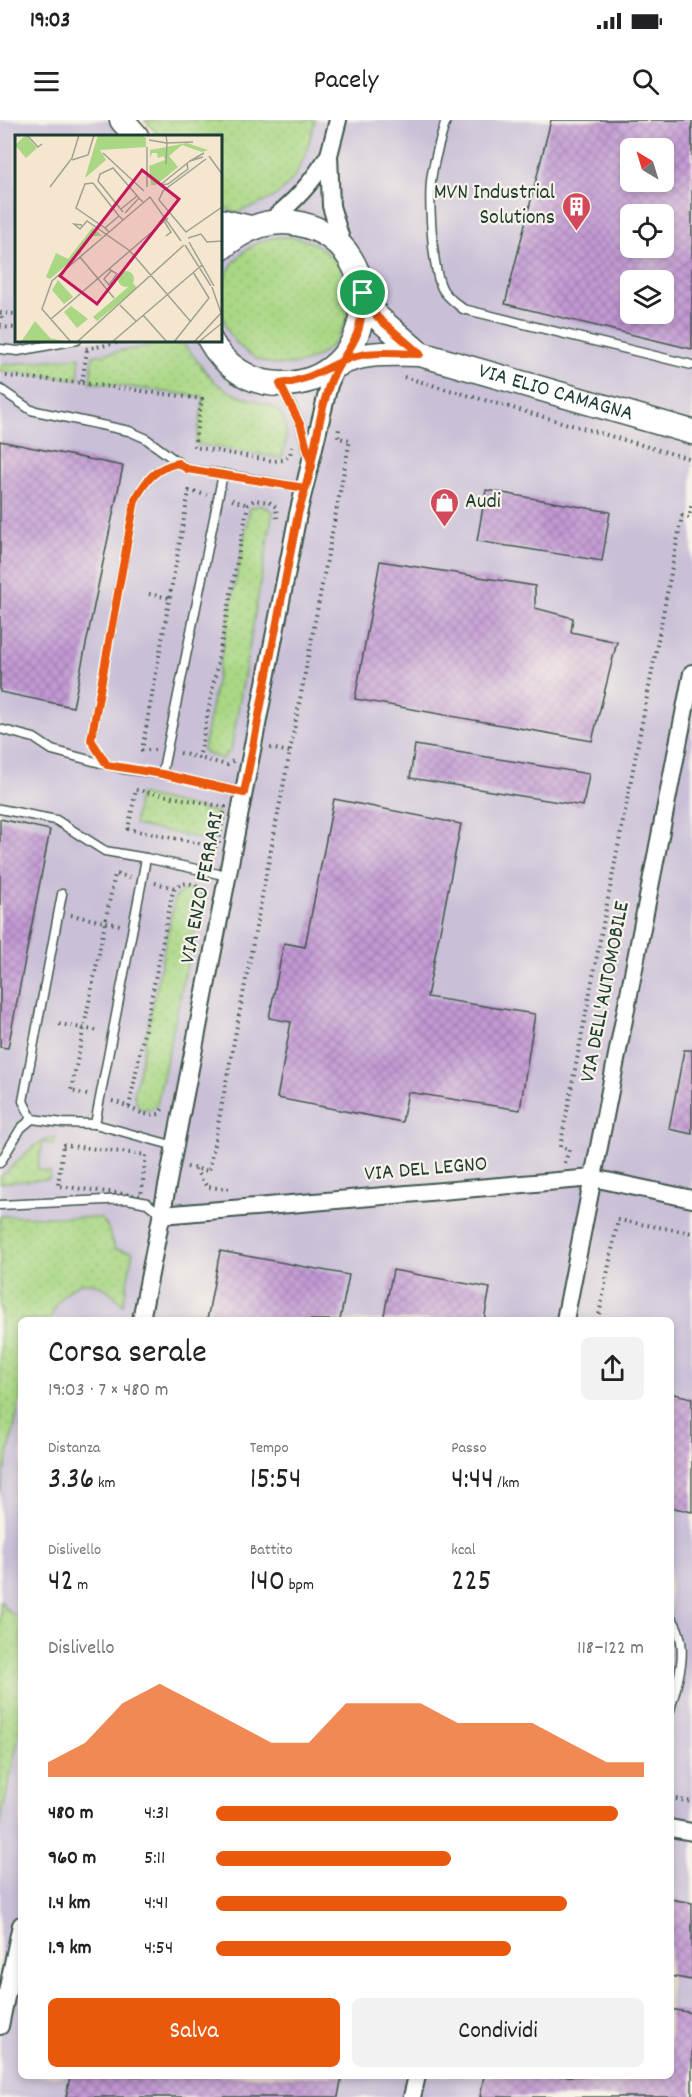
<!DOCTYPE html>
<html lang="it">
<meta charset="utf-8">
<style>
:root{--surface:#fff;--page:#f2f2f2;--text:#202124;--muted:#757577;--accent:#ea580c}
body{margin:0;font-family:Dekko,sans-serif;background:var(--page);color:var(--text);height:100vh;display:flex;flex-direction:column;font-size:22px;white-space:nowrap}
*{box-sizing:border-box;margin:0}
p{font-size:20px;color:var(--muted)}
.icon{flex:none;width:33px;height:33px;fill:none;stroke:currentColor;stroke-width:2;stroke-linecap:round;stroke-linejoin:round}
.map{position:relative;flex:1;overflow:hidden}
.drawer{position:absolute;left:18px;top:1197px;width:656px;height:762px;display:flex;flex-direction:column;background:var(--surface);border-radius:9px;box-shadow:0 3px 9px #0003}
.drawer>*{flex:none}
.needle{width:39px;rotate:322deg}
.fabs{position:absolute;left:620px;top:18px;display:grid;gap:12px}
.fabs a{display:grid;place-items:center;width:54px;height:54px;border-radius:9px;background:var(--surface);box-shadow:0 3px 9px #0003;font-size:30px}
.pin{position:absolute;display:grid;place-items:center;width:51px;height:51px;color:#fff;margin:-26px;border:3px solid #fff;border-radius:50%;box-shadow:0 2px 6px #0007}
.round{display:grid;place-items:center;flex:none;width:63px;height:63px;border-radius:9px;background:var(--page)}
.overview{display:flex;align-items:center;justify-content:space-between;height:102px;padding:0 30px}
h1{font-size:33px;font-weight:600;line-height:45px}
.stats{display:grid;grid-template-columns:repeat(3,1fr);gap:9px;height:102px;padding:6px 30px}
.stats div{display:grid;align-content:center}
.stats b{font-size:30px;font-weight:600}
.stats small{font-size:16px;font-weight:400}
.stats p{font-size:16px}
.chart{height:168px;padding:12px 30px}
.chart p{display:flex;justify-content:space-between}
.chart svg{width:100%;height:108px;margin-top:6px;fill:var(--accent);opacity:.7}
.cta{display:flex;gap:12px;margin-top:auto;padding:12px 30px}
.cta a{flex:1;height:69px;border-radius:9px;background:var(--accent);color:#fff;font-size:24px;font-weight:600;line-height:69px;text-align:center}
.cta a+a{background:var(--page);color:var(--text)}
ul{padding:0 30px;list-style:none;font-size:20px}
li{display:grid;grid-template-columns:96px 72px 1fr;align-items:center;height:45px}
li i{height:15px;border-radius:8px;background:var(--accent)}
.status{display:flex;justify-content:space-between;align-items:center;height:42px;padding:0 30px;background:var(--surface);direction:ltr}
.status svg{height:16px;fill:currentColor}
header{display:flex;justify-content:space-between;align-items:center;height:78px;padding:0 30px;background:var(--surface);font-size:27px;font-weight:600}
.map>svg:first-child{display:block}
.industrial{fill:#c9bfd7;fill-rule:evenodd}
.grass{fill:url(#grass-dots);stroke:#648a5c;stroke-width:1.5}
.building{fill:url(#building-cross-hatch);fill-rule:evenodd}
.lines{fill:none;stroke-linecap:round;stroke-linejoin:round}
.lane-casing{stroke:#3f564b;stroke-width:11}
.street-casing{stroke:#3f564b;stroke-width:20}
.secondary-casing{stroke:#3f564b;stroke-width:27}
.path{stroke:#3f564b;stroke-width:4;stroke-dasharray:1.5 4.5;stroke-linecap:butt}
.lane{stroke:#fff;stroke-width:8}
.street{stroke:#fff;stroke-width:16}
.secondary{stroke:#fff;stroke-width:24}
.route-casing{stroke:#fff;stroke-width:12}
.route{stroke:#ea580c;stroke-width:8}
.labels{text-anchor:middle;dominant-baseline:central;stroke-width:4.5;stroke-linejoin:round;paint-order:stroke}
.poi-label{font-size:22px;fill:#1f3d34;stroke:#f7f3e8;text-anchor:end}
.street-label{font-size:22px;fill:#1f3d34;stroke:#f7f3e8}
.inset-road{fill:none;stroke:#9fa291;stroke-width:1.5}
.view{fill:#c2185b;fill-opacity:0.15;stroke:#c2185b;stroke-width:3}
.inset-edge{fill:none;stroke:#1f3d34;stroke-width:3}
</style>
<div class="status"><b>19:03</b><svg viewBox="0 0 49 12"><path d="M0 12V9h3v3zM5 12V6h3v6zM10 12V3h3v9zM15 12V0h3v12zM26 1h20v11H26zM47 4h2v5h-2z"/></svg></div>
<header><svg class="icon" aria-label="menu" viewBox="0 0 24 24"><path d="M4 6h16M4 12h16M4 18h16"/></svg>Pacely<svg class="icon" aria-label="search" viewBox="0 0 24 24"><circle cx="10" cy="10" r="6"/><path d="M15 15l6 6"/></svg></header>
<div class="map">
<svg width="692" height="1977" viewBox="0 0 692 1977">
<defs>
<pattern id="grass-dots" width="8" height="8" patternUnits="userSpaceOnUse" patternTransform="scale(1.5)"><rect width="8" height="8" fill="#a9d784"/><path d="M2 2h.1M6 6h.1" fill="none" stroke="#91b973" stroke-width="1.8" stroke-linecap="round"/></pattern>
<pattern id="building-cross-hatch" width="8" height="8" patternUnits="userSpaceOnUse" patternTransform="scale(1.5)"><rect width="8" height="8" fill="#c399d4"/><path d="M0 0l8 8M0 8l8-8" fill="none" stroke="#9e7ead"/></pattern>
</defs>
<rect width="100%" height="100%" fill="#f7f3e8"/>
<filter id="ink" filterUnits="userSpaceOnUse"><feTurbulence type="fractalNoise" baseFrequency=".0167" numOctaves="2"/><feDisplacementMap in="SourceGraphic" scale="12" xChannelSelector="R" yChannelSelector="G"/><feConvolveMatrix kernelMatrix="1 2 1 2 8 2 1 2 1" color-interpolation-filters="sRGB"/></filter>
<filter id="wash" filterUnits="userSpaceOnUse"><feTurbulence type="fractalNoise" baseFrequency=".008" numOctaves="4" result="noise"/><feDisplacementMap in="SourceGraphic" scale="24" xChannelSelector="R" yChannelSelector="G"/><feGaussianBlur stdDeviation="1.35" result="paint"/><feColorMatrix in="noise" values="0 0 0 0 0 0 0 0 0 0 0 0 0 0 0 0 0 1.4 0 .05"/><feComposite in="paint" operator="in"/></filter>
<g filter="url(#wash)">
<rect width="100%" height="100%" fill="#f5e6cf"/>
<!-- industrial -->
<path class="industrial" d="M0,0h109l14,16h-107v204h204l1,-138 85,-82h386v1977h-692zM630,28h33v34h-33zM630,94h33v34h-33zM630,160h33v34h-33zM21,1200h649v756h-649z"/>
<!-- grass -->
<g class="grass">
<path d="M145,0h170c-14,55 -23,77 -81,93l-13,-8 -1,-69h-61z"/>
<circle cx="285" cy="181" r="64"/>
<path d="M164,223h18c13,12 22,30 36,41 33,27 83,6 64,74l-86,-14 8,-47 -114,-15 3,-26z"/>
<path d="M80,237l-2,22 -78,-8 1,-6z"/>
<path d="M260,385l13,6 -40,228 -2,11 -9,9 -15,-5 -4,-5 47,-241z"/>
<path d="M139,674l80,19 -6,28 -79,-16z"/>
<path d="M192,769l8,3v11l-43,202 -8,5 -10,-2 -5,-13 41,-197 9,-8z"/>
<path d="M56,1017l-2,8 -11,-3 -6,27 13,3 -1,7 -49,4v-6c18,-14 32,-36 56,-40z"/>
<path d="M0,1096l101,2 6,8 8,23 18,3 -10,53c-18,-22 -42,-34 -63,-6 -5,6 -6,15 -11,21h-28v76l-21,96z"/>
<path d="M0,1481l10,12 11,5v106l-21,102z"/>
</g>
<g id="blocks">
<!-- building -->
<g class="building">
<path d="M551,0h141v229l-187,-45zM630,28h33v34h-33zM630,94h33v34h-33zM630,160h33v34h-33z"/>
<path d="M0,321l123,25 -50,241 -73,-15z"/>
<path d="M486,370l124,22 -8,49 -125,-20z"/>
<path d="M380,441l155,25v22l38,10 -2,14 46,10 -25,99 -237,-42z"/>
<path d="M415,625l174,29 -6,32 -173,-28z"/>
<path d="M334,679l127,25 -34,173 108,17 -15,96 -112,-18 -6,30 -125,-24 14,-76 -22,-4 15,-75 21,4z"/>
<path d="M0,699l50,11 -42,218 -8,-1z"/>
<path d="M684,930h8v84l-23,-5z"/>
<path d="M220,1131l129,24 -9,45h-133z"/>
<path d="M393,1150l97,18 -6,32h-101z"/>
<path d="M670,1273l22,5v114l-22,-5z"/>
<path d="M670,1779l22,4v77l-22,-4z"/>
<path d="M670,1889l22,4v84h-212l4,-21h186z"/>
<path d="M70,1956h272l-4,21h-272z"/>
</g>
</g>
</g>
<g filter="url(#ink)">
<use href="#blocks" fill-opacity="0" stroke="#3f564b" stroke-width="1.5"/>
<g class="lines">
<defs>
<g id="lane">
<path d="M446,0c-5,18 -11,36 -14,54 -4,22 0,98 11,116 5,8 13,13 20,19l229,56"/>
<path d="M0,229l18,2 59,-11"/>
<path d="M282,267l19,39 7,27"/>
<path d="M0,269l31,21 98,21 16,7 42,31 36,5"/>
<path d="M0,609l34,9 18,12 71,19 39,5"/>
<path d="M107,645l-16,-25 44,-240c11,-20 20,-32 43,-37"/>
<path d="M245,673l-83,-19 61,-300 82,14"/>
<path d="M0,689l56,11 49,31 41,7"/>
<path d="M32,999l-9,-18 39,-207"/>
<path d="M175,1026l-80,-22 47,-244 4,-22 82,18"/>
<path d="M0,1043l21,-35 11,-9 31,4 32,1"/>
<path d="M0,1085l127,-6 20,4 15,12"/>
<path d="M670,1496c22,28 8,64 0,94"/>
</g>
<g id="street">
<path d="M329,35l9,-35"/>
<path d="M269,102c25,-20 43,-39 60,-67l2,51 12,40"/>
<path d="M162,1095l431,-37 99,21"/>
<path d="M141,1200l157,-806 31,-129 8,-20"/>
<path d="M565,1200l127,-647"/>
<path d="M670,1708l22,4"/>
<path d="M0,1906l21,-101"/>
<path d="M412,1977l5,-21"/>
</g>
<g id="secondary">
<path d="M122,0l14,16"/>
<path d="M220,101l30,7"/>
<path d="M363,173l14,24 43,37"/>
<path d="M210,220c14,26 41,44 71,44 96,1 113,-138 19,-160 -31,-7 -57,5 -80,25"/>
<path id="s1" d="M337,245c26,-14 54,-11 83,-11l272,78"/>
</g>
</defs>
<!-- lane casing -->
<use href="#lane" class="lane-casing"/>
<!-- street casing -->
<use href="#street" class="street-casing"/>
<!-- secondary casing -->
<use href="#secondary" class="secondary-casing"/>
<!-- path -->
<g class="path">
<path d="M0,193l16,1"/>
<path d="M0,204l2,-10"/>
<path d="M0,207l16,1"/>
<path d="M86,229l46,-9"/>
<path d="M6,256l76,7 5,-33"/>
<path d="M404,257l283,81 5,6"/>
<path d="M82,263l120,16 -8,48 80,14 9,-1 7,-5 2,-8"/>
<path d="M232,380l16,5"/>
<path d="M149,474l21,4"/>
<path d="M270,628l20,4"/>
<path d="M155,630h-13l47,-259 18,4"/>
<path d="M180,633l47,12 6,-4"/>
<path d="M199,639l49,-254 6,-5 15,2 7,5 1,11"/>
<path d="M136,670l89,17 -7,40 -90,-18z"/>
<path d="M155,763l20,5"/>
<path d="M71,795l49,10"/>
<path d="M59,904l40,7"/>
<path d="M87,975l-16,-4 44,-217 15,3"/>
<path d="M112,981c18,4 28,17 47,13l4,-6"/>
<path d="M129,987l44,-216c9,-12 24,-9 32,3"/>
<path d="M63,1025l83,10 -5,41 -83,-10z"/>
<path d="M565,1043l4,-14 -9,-2 122,-631 7,2 3,-16"/>
<path d="M187,1047l22,4 141,-731 -12,-2 1,-9"/>
<path d="M195,1049l12,18 22,2"/>
<path d="M598,1200l20,-100 74,13"/>
<path d="M670,1678l22,4"/>
</g>
<!-- lane -->
<use href="#lane" class="lane"/>
<!-- street -->
<use href="#street" class="street"/>
<!-- secondary -->
<use href="#secondary" class="secondary"/>
</g>
</g>
<g class="lines" filter="url(#ink)">
<defs>
<path id="route" d="M363,173c-1,14 -1,28 -6,41 -7,18 -21,31 -27,49 -12,34 -15,71 -25,105l-118,-19 -9,-6c-23,5 -32,17 -43,37l-44,240 16,25 55,9 82,19 54,-279 14,-48 -11,-40 -21,-42c28,-3 45,-16 70,-26 21,-8 48,-4 70,-4l-43,-37 -14,-24"/>
</defs>
<!-- route casing -->
<use href="#route" class="route-casing"/>
<!-- route -->
<use href="#route" class="route"/>
</g>
<!-- icons -->
<defs>
<symbol id="building-pin" viewBox="-11 -11 22 30"><path d="M0 17L-7.5 6A9.5 9.5 0 1 1 7.5 6Z" fill="#d1495b" stroke="#f7f3e8"/><path d="M-4-6H4V6H1V3H-1V6H-4ZM-2.5-4.3h1.7v1.8h-1.7ZM.8-4.3h1.7v1.8H.8ZM-2.5-1h1.7V.8h-1.7ZM.8-1h1.7V.8H.8Z" fill="#fff"/></symbol>
<symbol id="shop-pin" viewBox="-11 -11 22 30"><path d="M0 17L-7.5 6A9.5 9.5 0 1 1 7.5 6Z" fill="#d1495b" stroke="#f7f3e8"/><path d="M-5-2.5h2.3a2.7 3.5 0 0 1 5.4 0H5L5.5 6h-11ZM-1.5-2.5h3a1.5 2.3 0 0 0-3 0Z" fill="#fff"/></symbol>
</defs>
<g fill-rule="evenodd">
<use href="#building-pin" x="560" y="70" width="33" height="45"/>
<use href="#shop-pin" x="428" y="366" width="33" height="45"/>
</g>
<g class="labels">
<!-- poi labels -->
<g class="poi-label">
<text x="555" y="73">MVN Industrial<tspan x="555" dy="25">Solutions</tspan></text>
<text x="465" y="382" text-anchor="start">Audi</text>
</g>
<!-- street labels -->
<g class="street-label">
<text stroke="none"><textPath href="#s1" startOffset="226">VIA ELIO CAMAGNA</textPath></text>
<text transform="translate(203 768) rotate(-79)">VIA ENZO FERRARI</text>
<text transform="translate(606 872) rotate(-79)">VIA DELL'AUTOMOBILE</text>
<text transform="translate(426 1050) rotate(-5)">VIA DEL LEGNO</text>
</g>
</g>
<!-- overview -->
<g transform="translate(15 15)">
<rect width="207" height="207" fill="#f5e6cf"/>
<path d="M83,0h43l5,3v9l-46,3 6,10 -21,18zM172,8l21,7 -6,2 -20,-7 -13,11 9,11 -22,18h-5l-2,-19 16,-6 -1,-4 -6,2 -1,-5h-5l-2,5v-8zM78,92l9,9h-9l-12,11v6l-31,26 -4,-2 10,-24 12,6zM103 144a8 8 0 1 1 16 0a8 8 0 1 1-16 0ZM43,145l15,17 -9,7 -12,-14zM118,148l4,5 -40,33 -4,-4zM56,171l17,13 -11,9 -13,-16zM20,186l15,17 18,4h-47z" fill="#a9d784"/>
<path d="M11,0l11,13 -11,10 -11,-13z" fill="#a9d784"/>
<path class="inset-road" d="M12,0l11,12 4,-3M134,5l18,3 -1,-8M88,18l41,38M194,21l13,18M188,22l-13,4 14,-8M191,24l-43,32 -4,9 27,32 36,-25M57,25l16,-5 6,-20M151,29l1,-21 26,-1M144,50l9,-1 20,-15 -1,-5M145,50l30,-24M35,52l22,-29 7,-23M132,52v-40M106,74l16,-13M108,77l-25,-31 2,-7 13,-6 26,30M110,78l14,-15 4,4M149,86l7,11 -5,4M67,90l-8,-1 6,5 7,-8 43,30 61,71M90,93l-29,-20 9,-24 8,-1 26,33M94,97l-4,-4 14,-12 4,4M173,103l13,-4 6,8 15,-1M174,107l25,44M170,110l26,41M65,122l34,41M94,134l8,5 -8,11 -5,-6 7,-8M105,170l16,16M128,180l24,27M36,184l117,-101M185,206l22,-18M56,207l-29,-33 10,-28 98,-84 31,44M62,207l107,-97M97,207l90,-77M159,207l35,-44 -16,-26M179,207l27,-29 -9,-26"/>
<path class="view" d="M127,35l37,29 -82,105 -37,-28z"/>
<rect width="207" height="207" class="inset-edge"/>
</g>
</svg>
<div class="fabs">
<a><svg class="needle" viewBox="-14 -14 28 28"><path d="M0-13l5 13h-10z" fill="#e53935"/><path d="M0 13l5-13h-10z" fill="#757577"/></svg></a>
<a><svg class="icon" aria-label="locate" viewBox="0 0 24 24"><circle cx="12" cy="12" r="6"/><path d="M12 2v4M12 18v4M2 12h4M18 12h4"/></svg></a>
<a><svg class="icon" aria-label="layers" viewBox="0 0 24 24"><path d="M12 4l9 5-9 5-9-5zM3 14l9 5 9-5"/></svg></a>
</div>
<div class="pin" style="left:363px;top:173px;background:#1e9e55"><svg class="icon" aria-label="arrive" viewBox="0 0 24 24"><path d="M6 21V4h12l-3 4 3 4H6"/></svg></div>
<section class="drawer">
<div class="overview"><div><h1>Corsa serale</h1><p>19:03 · 7 × 480 m</p></div><a class="round"><svg class="icon" aria-label="share" viewBox="0 0 24 24"><path d="M12 15V3M7 8l5-5 5 5M5 13v7h14v-7"/></svg></a></div>
<div class="stats">
<div><p>Distanza</p><b>3.36<small> km</small></b></div>
<div><p>Tempo</p><b>15:54</b></div>
<div><p>Passo</p><b>4:44<small> /km</small></b></div>
</div>
<div class="stats">
<div><p>Dislivello</p><b>42<small> m</small></b></div>
<div><p>Battito</p><b>140<small> bpm</small></b></div>
<div><p>kcal</p><b>225</b></div>
</div>
<div class="chart"><p><span>Dislivello</span>118–122 m</p>
<svg viewBox="0 0 160 44" preserveAspectRatio="none"><path d="M0 44V38L10 30L20 14L30 6L40 14L50 22L60 30L70 30L80 14L90 14L100 14L110 22L120 22L130 22L140 30L150 38L160 38V44z"/></svg>
</div>
<ul>
<li><b>480 m</b>4:31<i style="width:94%"></i></li>
<li><b>960 m</b>5:11<i style="width:55%"></i></li>
<li><b>1.4 km</b>4:41<i style="width:82%"></i></li>
<li><b>1.9 km</b>4:54<i style="width:69%"></i></li>
</ul>
<div class="cta"><a>Salva</a><a>Condividi</a></div>
</section>
</div>
